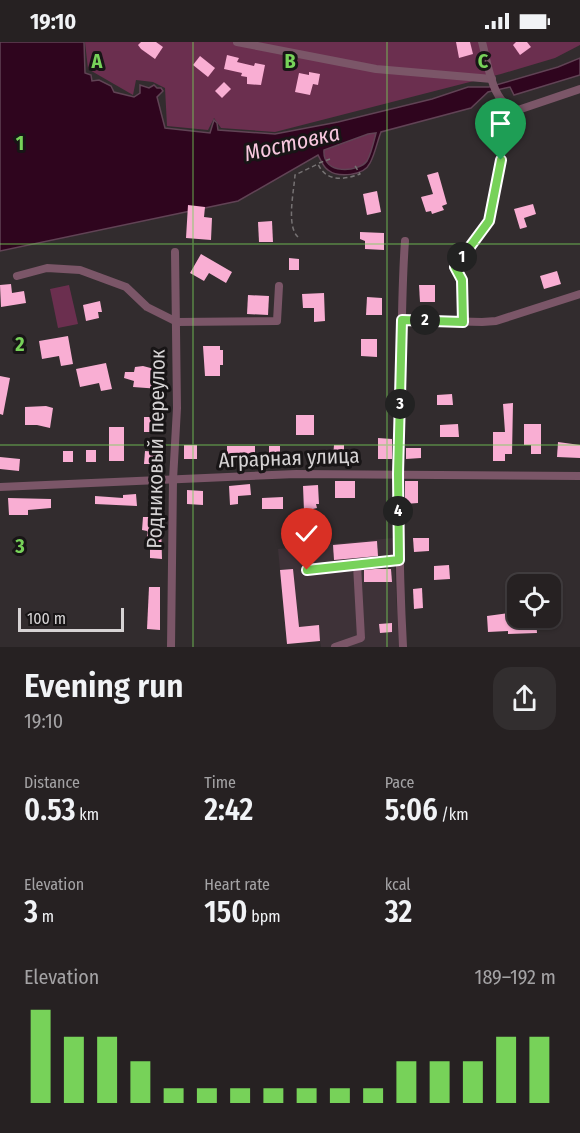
<!DOCTYPE html>
<meta charset="utf-8">
<style>
:root{--surface:#262122;--page:#322e2f;--text:#f1f3f6;--muted:#a4a3a5;--line:#423e40;--accent:#77d259}
body{margin:0;font-family:"Fira Sans Condensed",sans-serif;background:var(--page);color:var(--text);height:100vh;display:flex;flex-direction:column;font-size:22px;white-space:nowrap}
*{box-sizing:border-box;margin:0}
p{font-size:20px;color:var(--muted)}
.icon{flex:none;width:33px;height:33px;fill:none;stroke:currentColor;stroke-width:2;stroke-linecap:round;stroke-linejoin:round}
.map{position:relative;height:605px;overflow:hidden}
.side{display:flex;flex-direction:column;background:var(--surface);flex:1}
.side>*{flex:none}
.tools{position:absolute;left:507px;top:532px;display:grid;gap:12px}
.tools a{display:grid;place-items:center;width:54px;height:54px;border-radius:12px;background:var(--surface);box-shadow:0 2px 4px #0004,0 0 0 2px var(--line);font-size:30px}
.scale{position:absolute;left:18px;bottom:15px;width:106px;box-sizing:border-box;padding-left:6px;border:3px solid #d6d3d4;border-top:0;font-size:16px;line-height:21px;white-space:nowrap;color:#d6d3d4;-webkit-text-stroke:4px #181516;paint-order:stroke}
.pin{position:absolute;display:grid;place-items:center;width:51px;height:51px;color:#fff;margin:-62px -26px;border-radius:50% 50% 50% 0;rotate:-45deg;box-shadow:0 0 6px #0007}
.pin .icon{rotate:45deg}
.km{position:absolute;width:30px;height:30px;margin:-15px;border-radius:50%;background:#222;color:#fff;font-size:16px;line-height:30px;text-align:center}
.round{display:grid;place-items:center;flex:none;width:63px;height:63px;border-radius:18px;background:var(--page)}
.head{display:flex;align-items:center;justify-content:space-between;height:102px;padding:0 24px}
h1{font-size:33px;font-weight:600;line-height:45px}
.metrics{display:grid;grid-template-columns:repeat(3,1fr);gap:9px;height:102px;padding:6px 24px}
.metrics div{display:grid;align-content:center}
.metrics b{font-size:30px;font-weight:600}
.metrics small{font-size:16px;font-weight:400}
.metrics p{font-size:16px}
.chart{height:168px;padding:12px 24px}
.chart p{display:flex;justify-content:space-between}
.chart svg{width:100%;height:108px;margin-top:6px;stroke:var(--accent);stroke-width:6}
.status{display:flex;justify-content:space-between;align-items:center;height:42px;padding:0 30px;background:var(--surface);direction:ltr}
.status svg{height:16px;fill:currentColor}
.map>svg:first-child{display:block}
.built{fill:#3e3238}
.green{fill:#6b2f4f}
.water{fill:#2f051e;stroke:#614355;stroke-width:1.5;fill-rule:evenodd}
.building{fill:#f9aed3}
.lines{fill:none;stroke-linecap:round;stroke-linejoin:round}
.path{stroke:#767273;stroke-width:1.5;stroke-dasharray:4.5 3;stroke-linecap:butt}
.minor{stroke:#7b5668;stroke-width:8}
.route-casing{stroke:#fff;stroke-width:12}
.route{stroke:#77d259;stroke-width:8}
.grid{fill:none;stroke:#77d259;stroke-width:1.5;stroke-opacity:0.55}
.labels{text-anchor:middle;dominant-baseline:central;stroke-width:6;stroke-linejoin:round;paint-order:stroke}
.street-label{font-size:21px;fill:#d6d3d4;stroke:#181516}
.water-label{font-size:22px;font-style:italic;fill:#f7c7de;stroke:#181516}
.grid-label{font-size:20px;text-anchor:middle;font-weight:bold;fill:#77d259;stroke:#181516;stroke-width:6;stroke-linejoin:round;paint-order:stroke}
</style>
<div class="status"><b>19:10</b><svg viewBox="0 0 49 12"><path d="M0 12V9h3v3zM5 12V6h3v6zM10 12V3h3v9zM15 12V0h3v12zM26 1h20v11H26zM47 4h2v5h-2z"/></svg></div>
<div class="map">
<svg width="580" height="605" viewBox="0 0 580 605">
<rect width="100%" height="100%" fill="#322c2e"/>
<!-- built -->
<path class="built" d="M393,496l6,109h-78l-1,-6 -33,3 -9,-95z"/>
<!-- green -->
<g class="green">
<path d="M85,0h495v3l-25,13 -54,16 -226,58 -54,-4 -7,-10 -6,12 -41,-4 -2,-38 -12,-6 -17,-2 -3,15 -45,-26z"/>
<path d="M377,91c-3,9 -5,20 -10,28 -8,11 -45,15 -43,-11l44,-16z"/>
<path d="M69,243l9,39 -20,4 -8,-39z"/>
</g>
<!-- water -->
<path class="water" d="M0,0h84l1,31 6,2 1,6 7,-1 12,6 3,6 20,5 6,-4v-8l9,3 5,-3 3,3h4l2,3 -6,6 8,31 45,5 4,-13 3,3 1,7 57,4 63,-12 94,-23 36,-12h21l69,-20 22,-9v17l-66,20 -4,-8 -22,5 -17,16 -90,24c-4,10 -6,22 -11,31 -6,13 -32,15 -42,7 -5,-3 -7,-10 -10,-15l-80,46 -238,50zM376,91c-2,8 -5,21 -9,28 -8,11 -45,15 -43,-11l44,-16z"/>
<!-- building -->
<g class="building">
<path d="M141,0h15l7,5 -8,12 -14,-10 -3,-4z"/>
<path d="M456,0h14l3,12 -14,4z"/>
<path d="M516,0h11l4,5 -11,8 -7,-10z"/>
<path d="M227,13l12,3 -2,4 17,4 1,-3 10,2 -4,20 -14,-1v-7l-6,-1 1,-3 -18,-4z"/>
<path d="M200,14l15,12 -7,9 -15,-12z"/>
<path d="M309,30l11,2 -2,11 -5,-1 -3,11 -15,-3 4,-19 10,2z"/>
<path d="M224,40l7,7 -9,9 -7,-7z"/>
<path d="M438,130l9,32 -5,2 2,4 -12,4 -1,-3 -5,1 -5,-15 12,-3 -6,-19z"/>
<path d="M377,149l4,21 -14,3 -4,-21z"/>
<path d="M533,162l3,10 -12,4 3,9 -7,2 -6,-20z"/>
<path d="M188,163l17,2 -1,10 8,1 -1,22 -25,-2z"/>
<path d="M272,179l1,21h-14l-1,-20z"/>
<path d="M360,190l24,1v17l-19,-1v-8l-5,-2z"/>
<path d="M201,212l31,18 -6,11 -17,-10 -5,8 -14,-8z"/>
<path d="M289,216l10,1v11h-10z"/>
<path d="M557,229l4,13 -17,5 -4,-13z"/>
<path d="M11,242l1,9 12,-2 2,12 -25,4 -1,-22z"/>
<path d="M419,243h16v17h-15z"/>
<path d="M324,251l1,28 -11,1v-14h-11l-1,-14z"/>
<path d="M248,253l21,1 -1,19 -21,-1z"/>
<path d="M367,255l15,1v17h-16z"/>
<path d="M100,259l2,11h-4l1,6 -13,3 -3,-16z"/>
<path d="M68,294l5,28 -12,2 -2,-10 -17,3 -3,-18z"/>
<path d="M361,297h16v18l-16,-1z"/>
<path d="M203,304h17v4h3v15h-3v11h-15z"/>
<path d="M106,321l6,26 -11,2 -2,-8 -19,4 -4,-18z"/>
<path d="M143,324l19,5 -2,18 -27,-2 1,-6 -10,-3 1,-6h9l1,-5z"/>
<path d="M0,334l10,2 -7,37 -3,-1z"/>
<path d="M452,352l1,11h-16v-10z"/>
<path d="M513,361l-1,51h-7v7h-12v-29h12l-2,-28z"/>
<path d="M46,364l7,2 -3,20 -13,-3h-12v-18z"/>
<rect x="296" y="373" width="18" height="20"/>
<rect x="144" y="375" width="14" height="15"/>
<path d="M458,382l1,13h-19v-12z"/>
<path d="M524,382h17v30h-10v-9h-7z"/>
<rect x="109" y="385" width="15" height="34"/>
<path d="M378,396l14,1v20h-14z"/>
<path d="M558,400l22,3v13l-23,-1z"/>
<rect x="184" y="403" width="13" height="14"/>
<path d="M334,403h10v12h-11z"/>
<rect x="227" y="404" width="28" height="12"/>
<rect x="269" y="404" width="11" height="12"/>
<path d="M406,406h15v10l-15,1z"/>
<rect x="86" y="408" width="10" height="12"/>
<rect x="63" y="409" width="10" height="11"/>
<path d="M145,409l14,1 -1,12h-14z"/>
<path d="M0,415l20,2 -1,12 -19,-2z"/>
<rect x="335" y="439" width="20" height="17"/>
<path d="M405,439h13v22l-13,1z"/>
<path d="M250,442l1,11 -13,1v8l-8,1 -1,-19z"/>
<path d="M318,443l1,19h-3l1,4 -13,3 -1,-25z"/>
<path d="M187,448l16,1v14l-16,-1z"/>
<path d="M136,452l1,12 -42,-2v-8l28,2v-3z"/>
<path d="M283,455v12h-21v-11z"/>
<path d="M8,456l43,1v9l-23,2v5h-19z"/>
<path d="M143,475h11v7h7l1,35 -12,-1v-21h-3v-6l-5,-1z"/>
<path d="M413,496h16v13l-15,1z"/>
<path d="M377,499l1,15 -44,4 -1,-15z"/>
<path d="M449,523l1,14 -16,1v-14z"/>
<path d="M293,527l6,58 20,-2 1,16 -33,3 -7,-74z"/>
<path d="M375,527h16l1,13h-28v-12z"/>
<path d="M149,545h11v43l-13,-1z"/>
<path d="M422,546l1,20 -9,1 -1,-20z"/>
<path d="M509,571h9v5h18l1,15 -29,1v-3l-20,1 -1,-16z"/>
<path d="M392,581v9l-12,1 -1,-9z"/>
</g>
<g class="lines">
<!-- path -->
<g class="path">
<path d="M319,121l11,-4"/>
<path d="M298,195c-12,-11 -4,-46 -3,-62l23,-11c8,18 26,16 42,10l-6,-10"/>
<path d="M463,271l-1,-33 -7,-13 34,-46 21,-105"/>
</g>
<!-- minor -->
<g class="minor">
<path d="M237,0l139,27 116,10"/>
<path d="M482,0c6,21 10,65 36,68l62,-21"/>
<path d="M17,234l30,-8 33,2 46,17 21,20 30,15 100,-1 2,-35"/>
<path d="M402,278l80,2 14,-1 84,-27"/>
<path d="M0,445l296,-13 284,2"/>
<path d="M307,528l92,-10"/>
<path d="M171,605l2,-167 4,-72 -2,-156"/>
<path d="M335,605l26,-9 -4,-73"/>
<path d="M403,605c-5,-95 -5,-188 -2,-283 1,-41 1,-82 4,-123"/>
</g>
</g>
<g class="lines">
<defs>
<path id="route" d="M307,528l92,-10 -1,-86 4,-154 61,2 -1,-42 -7,-13 34,-46 12,-61"/>
</defs>
<!-- route casing -->
<use href="#route" class="route-casing"/>
<!-- route -->
<use href="#route" class="route"/>
</g>
<!-- grid -->
<path class="grid" d="M193,0v605M387,0v605M0,202h580M0,403h580"/>
<g class="labels">
<!-- street labels -->
<g class="street-label">
<text transform="translate(156 407) rotate(-89)">Родниковый переулок</text>
<text transform="translate(289 416) rotate(-2)">Аграрная улица</text>
</g>
<!-- water labels -->
<g class="water-label">
<text transform="translate(292 101) rotate(-13)">Мостовка</text>
</g>
</g>
<g class="grid-label">
<text x="97" y="26">A</text>
<text x="290" y="26">B</text>
<text x="483" y="26">C</text>
<text x="20" y="108">1</text>
<text x="20" y="309">2</text>
<text x="20" y="511">3</text>
</g>
</svg>
<div class="tools">
<a><svg class="icon" aria-label="locate" viewBox="0 0 24 24"><circle cx="12" cy="12" r="6"/><path d="M12 2v4M12 18v4M2 12h4M18 12h4"/></svg></a>
</div>
<div class="scale">100 m</div>
<div class="pin" style="left:501px;top:118px;background:#1e9e55"><svg class="icon" aria-label="arrive" viewBox="0 0 24 24"><path d="M6 21V4h12l-3 4 3 4H6"/></svg></div>
<div class="pin" style="left:307px;top:528px;background:#d93025"><svg class="icon" aria-label="check" viewBox="0 0 24 24"><path d="M5 12l5 5 9-10"/></svg></div>
<b class="km" style="left:462px;top:215px">1</b>
<b class="km" style="left:425px;top:278px">2</b>
<b class="km" style="left:400px;top:362px">3</b>
<b class="km" style="left:398px;top:469px">4</b>
</div>
<section class="side">
<div class="head"><div><h1>Evening run</h1><p>19:10</p></div><a class="round"><svg class="icon" aria-label="share" viewBox="0 0 24 24"><path d="M12 15V3M7 8l5-5 5 5M5 13v7h14v-7"/></svg></a></div>
<div class="metrics">
<div><p>Distance</p><b>0.53<small> km</small></b></div>
<div><p>Time</p><b>2:42</b></div>
<div><p>Pace</p><b>5:06<small> /km</small></b></div>
</div>
<div class="metrics">
<div><p>Elevation</p><b>3<small> m</small></b></div>
<div><p>Heart rate</p><b>150<small> bpm</small></b></div>
<div><p>kcal</p><b>32</b></div>
</div>
<div class="chart"><p><span>Elevation</span>189–192 m</p>
<svg viewBox="0 0 160 44" preserveAspectRatio="none"><path d="M5 44V6M15 44V17M25 44V17M35 44V27M45 44V38M55 44V38M65 44V38M75 44V38M85 44V38M95 44V38M105 44V38M115 44V27M125 44V27M135 44V27M145 44V17M155 44V17"/></svg>
</div>
</section>
